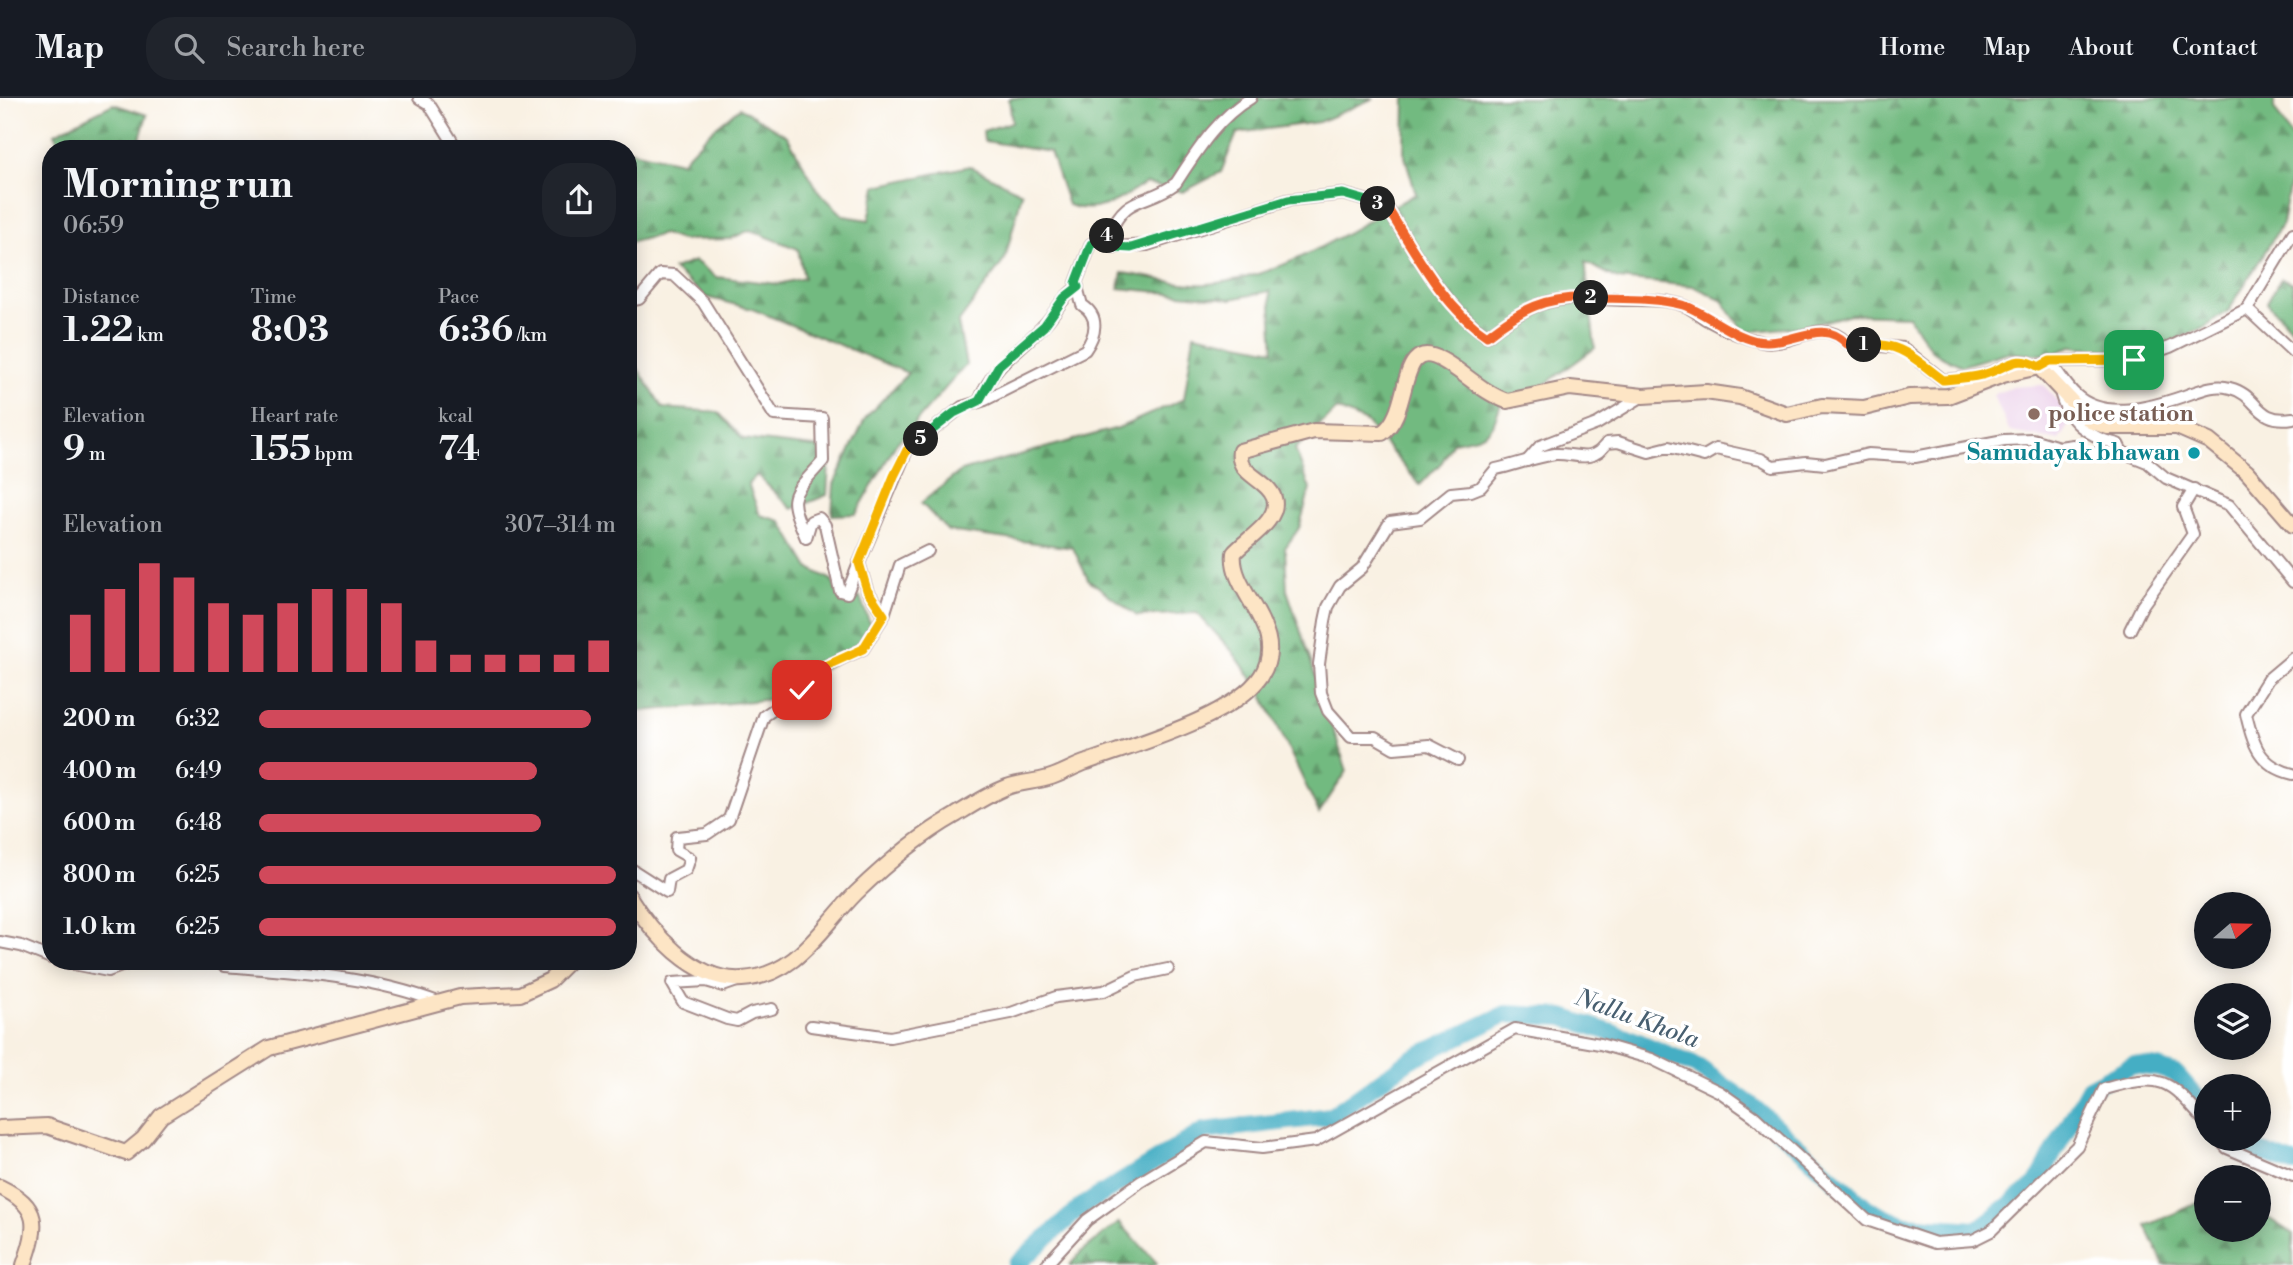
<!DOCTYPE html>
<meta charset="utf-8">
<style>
:root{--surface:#171b24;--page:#20242c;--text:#f1f3f6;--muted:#9ea1a6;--line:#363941;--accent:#d1495b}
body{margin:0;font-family:"Libre Bodoni",serif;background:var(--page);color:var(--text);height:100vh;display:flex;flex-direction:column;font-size:26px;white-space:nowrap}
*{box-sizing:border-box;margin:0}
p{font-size:23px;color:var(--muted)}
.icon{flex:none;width:38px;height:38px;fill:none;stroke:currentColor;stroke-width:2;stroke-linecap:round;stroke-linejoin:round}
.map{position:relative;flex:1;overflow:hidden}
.panel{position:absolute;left:42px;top:42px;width:595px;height:830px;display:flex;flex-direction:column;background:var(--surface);border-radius:28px;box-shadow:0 4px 18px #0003}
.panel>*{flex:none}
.needle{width:46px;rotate:70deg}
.fabs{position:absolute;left:2194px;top:794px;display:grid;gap:14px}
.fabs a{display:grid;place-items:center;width:77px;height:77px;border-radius:50%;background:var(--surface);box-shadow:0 4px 18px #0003;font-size:35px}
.pin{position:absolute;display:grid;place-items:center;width:60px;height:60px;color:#fff;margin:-30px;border-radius:14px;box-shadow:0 4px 10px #0006}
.km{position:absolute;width:35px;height:35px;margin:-18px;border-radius:50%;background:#222;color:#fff;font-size:19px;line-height:35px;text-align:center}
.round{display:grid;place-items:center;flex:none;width:74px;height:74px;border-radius:28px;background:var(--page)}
.headline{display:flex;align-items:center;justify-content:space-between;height:119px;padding:0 21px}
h1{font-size:38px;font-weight:700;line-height:52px}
.stats{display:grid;grid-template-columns:repeat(3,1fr);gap:10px;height:119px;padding:7px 21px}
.stats div{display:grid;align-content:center}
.stats b{font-size:35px;font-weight:700}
.stats small{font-size:19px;font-weight:400}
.stats p{font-size:19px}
.chart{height:196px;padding:14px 21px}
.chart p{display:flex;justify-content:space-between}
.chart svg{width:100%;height:126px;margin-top:7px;stroke:var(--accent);stroke-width:6}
ul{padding:0 21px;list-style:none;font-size:23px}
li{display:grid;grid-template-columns:112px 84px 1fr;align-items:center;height:52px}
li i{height:18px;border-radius:9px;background:var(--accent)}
header{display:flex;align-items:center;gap:42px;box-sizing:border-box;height:98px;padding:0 35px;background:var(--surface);border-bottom:2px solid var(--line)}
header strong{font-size:33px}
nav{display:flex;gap:38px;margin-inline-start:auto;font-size:24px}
.search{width:490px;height:63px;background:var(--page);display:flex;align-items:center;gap:18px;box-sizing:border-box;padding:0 24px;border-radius:28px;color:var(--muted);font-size:26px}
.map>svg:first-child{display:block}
.built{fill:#ecd1ea}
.forest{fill:url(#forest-firs);stroke:#5e6c56;stroke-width:2}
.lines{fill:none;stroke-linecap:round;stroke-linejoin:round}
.river{stroke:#45aec4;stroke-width:18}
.street-casing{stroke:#a28887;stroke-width:14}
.secondary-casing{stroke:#a28887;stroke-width:18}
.street{stroke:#fff;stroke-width:10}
.secondary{stroke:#fde5c5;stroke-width:14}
.split-1-casing{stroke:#fff;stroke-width:14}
.split-2-casing{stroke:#fff;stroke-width:14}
.split-3-casing{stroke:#fff;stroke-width:14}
.split-4-casing{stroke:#fff;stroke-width:14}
.split-5-casing{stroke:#fff;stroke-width:14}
.split-6-casing{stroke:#fff;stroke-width:14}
.split-1{stroke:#f5b400;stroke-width:9}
.split-2{stroke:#f0652b;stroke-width:9}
.split-3{stroke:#f0652b;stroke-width:9}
.split-4{stroke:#22a559;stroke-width:9}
.split-5{stroke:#22a559;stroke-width:9}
.split-6{stroke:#f5b400;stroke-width:9}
.education-dot{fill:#8d6e63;stroke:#fff;stroke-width:2.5}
.culture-dot{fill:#0f9aa8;stroke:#fff;stroke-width:2.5}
.labels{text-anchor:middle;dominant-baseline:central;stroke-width:7;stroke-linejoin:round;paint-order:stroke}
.education-label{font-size:23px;font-weight:bold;fill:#785e54;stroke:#fff;text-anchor:start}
.culture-label{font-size:23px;font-weight:bold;fill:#0d838f;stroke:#fff;text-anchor:end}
.water-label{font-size:24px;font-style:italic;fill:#485f70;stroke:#fff}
</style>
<header>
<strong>Map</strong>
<div class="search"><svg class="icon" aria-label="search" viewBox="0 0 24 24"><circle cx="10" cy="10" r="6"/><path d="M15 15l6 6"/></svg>Search here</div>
<nav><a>Home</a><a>Map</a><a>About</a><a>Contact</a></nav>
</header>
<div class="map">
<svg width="2293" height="1167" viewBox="0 0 2293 1167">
<defs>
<pattern id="forest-firs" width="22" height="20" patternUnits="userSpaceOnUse" patternTransform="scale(1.75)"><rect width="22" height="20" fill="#72ba80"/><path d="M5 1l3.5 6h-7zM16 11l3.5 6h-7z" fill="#609769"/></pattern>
</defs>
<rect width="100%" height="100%" fill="#fff"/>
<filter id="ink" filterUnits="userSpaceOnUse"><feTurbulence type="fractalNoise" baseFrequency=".0143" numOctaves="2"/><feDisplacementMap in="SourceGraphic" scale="14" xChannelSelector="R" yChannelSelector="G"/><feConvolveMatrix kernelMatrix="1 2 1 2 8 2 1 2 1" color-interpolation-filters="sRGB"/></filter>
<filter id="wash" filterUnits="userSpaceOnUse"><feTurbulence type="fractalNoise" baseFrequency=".00686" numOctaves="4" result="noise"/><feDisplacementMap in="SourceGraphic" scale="28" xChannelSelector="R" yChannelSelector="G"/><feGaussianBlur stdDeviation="1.57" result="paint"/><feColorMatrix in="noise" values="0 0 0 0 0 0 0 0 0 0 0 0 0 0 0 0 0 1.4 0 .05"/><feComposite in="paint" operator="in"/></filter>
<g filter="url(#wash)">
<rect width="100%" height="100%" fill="#f9f1e3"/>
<!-- built -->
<path class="built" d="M2044,287l28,35 -13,20 -49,-8 -17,-37 20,-8z"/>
<!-- forest -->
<g class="forest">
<path d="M1013,0h361l-55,24 -82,11 -16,39 -38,20 -37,-9c-25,16 -48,33 -78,22l-18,-53 -66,-11 -1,-10 29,-9 -3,-23z"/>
<path d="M1405,0h869v10l19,32v28l-11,56 -53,86 -25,18 -63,26 -70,-8 -18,9 -49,-2 -42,13 -29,-14 -25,-36 -57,-2 -43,12 -64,6 -23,-33 -28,-13 -75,-7 -33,-17 10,86 -54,39 -39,13c-12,36 -12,35 -49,42l-11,20 -22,23 -54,-63 -29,-13 -42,40 15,40 -11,39 -14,20 2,42 60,181 -28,42 -57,-120 -30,-42 -35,-38 -60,3 -49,-37 -15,-31 -125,-17 -27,-28 40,-32 157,-43 66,-29 10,-65 80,16 -4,-59 -39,8 -112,-11 3,-15c27,3 58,13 85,11 78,-6 142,-55 209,-90l-12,-41z"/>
<path d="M113,6l34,11 -10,34h-76l-6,-16z"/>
<path d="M740,10l47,28 32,56 25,24 25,4 7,-34 94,-20 52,27 -17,66 -47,64 8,42 -70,79 -40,70 -24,1 2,-31 32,-67 42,-44 -156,-64 -46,-12 -33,-28 22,-8 21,16 62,7 26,-6 -6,-29 -48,-19 -20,9 -49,1 -18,-6 -35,9v-93l53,12 29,-30z"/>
<path d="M2281,180l12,5v48l-26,-29z"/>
<path d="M628,255l35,55 55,4 25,27 87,10 -3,46 -35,14 -35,-34 -9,9 12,31 21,6 28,47 23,12 9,23 19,-6 15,40 -100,62 -134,12 -13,-3z"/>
<path d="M2207,1101v31h52v-18l34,22v31h-129l-18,-39z"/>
<path d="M1119,1124l38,41 -3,2h-84l10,-12z"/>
</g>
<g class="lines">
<!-- river -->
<g class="river">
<path d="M2240,1041l12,10 41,15"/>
<path d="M1016,1167l65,-58 123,-76 127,-15 80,-57 95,-45 57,3 71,23 64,27 53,38 117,104 37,16 72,5 59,-45 53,-97 44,-23 25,3 18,6 31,35"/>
</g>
</g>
</g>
<g filter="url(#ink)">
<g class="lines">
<defs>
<g id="street">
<path d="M419,0l10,6 28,45"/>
<path d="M1251,0c-34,20 -54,53 -75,85 -29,23 -50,9 -67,52l5,12 33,-2 141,-45 55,-6 43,12c28,44 57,100 101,130 52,-42 75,-39 139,-36 19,0 41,-1 59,6 8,3 15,10 22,14 16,9 37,18 55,22 31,6 58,-27 85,1l56,5 40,32c13,-1 27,-2 39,-5 23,-5 34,-23 57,-8l11,-6c8,11 16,25 26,34 28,26 76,12 108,1 15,-5 30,-13 46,-8 29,7 25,36 63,30"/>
<path d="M2293,135l-46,76 46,43"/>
<path d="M628,203l11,-2 21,-25 14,1 29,27 71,113 48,3 1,43c-32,37 -37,31 -17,77l5,-17 8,-3 6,7 15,66 7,2 12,-30"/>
<path d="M2050,263l84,-1 36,-13 77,-38"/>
<path d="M2060,293c6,30 30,47 58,53l4,8"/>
<path d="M979,303c17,-39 35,-45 63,-74 13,-12 19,-30 36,-40"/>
<path d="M1527,363l13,-15 57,-22 46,-28"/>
<path d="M884,517l-17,-25 -8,-27 48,-113 55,-43 23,-7 100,-50c11,-15 15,-34 -3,-45l-6,-22 15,-39 18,-9"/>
<path d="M2130,532l12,-24 51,-72 -10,-27 11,-18"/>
<path d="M2293,560l-25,21 -22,35c7,30 13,52 47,60"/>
<path d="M1458,662l-29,-15 -35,3 -19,-11h-24l-23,-26 -7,-18 -2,-29 6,-43 3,-14 12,-21 22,-18 28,-46 30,-4 31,-25 20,-2 10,-4 15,-18c19,-4 39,-12 59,-15 12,-1 24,4 34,2 9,-2 12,-6 18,-13l11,-1 31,10 20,-5 35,9 12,-7 45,10 12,7 33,-4 19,2 43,-10 47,3 89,-17 28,-1 27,8 14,-2 14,9 35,-2 25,10 19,16 63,27 64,77"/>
<path d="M628,769l39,25 2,-13 17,-9 4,-12 -14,-8 1,-13 30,-3 22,-15 35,-103 38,-26 15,-20 46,-21 21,-34 16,-50 28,-14"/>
<path d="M0,844l21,4 30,12"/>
<path d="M58,863l50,10 27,-10"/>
<path d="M219,863l6,5c72,6 145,10 213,36"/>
<path d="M740,882l-17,6 -17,-5 -34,2 11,19 44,17 10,2 15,-8 20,-4"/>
<path d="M811,928l79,11 121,-24 45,-16 48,-6 31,-15 33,-7"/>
<path d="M2219,1041l8,9 66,28"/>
<path d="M1046,1167l41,-45 53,-38 66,-40 56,6 54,-7 199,-112 85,15 52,15 68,33 34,24 113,104 68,23 38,-3 18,-9 86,-85 27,-57c60,-17 64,-10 103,35"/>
</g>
<g id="secondary">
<path d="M628,797c23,37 66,87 114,84 55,-3 79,-51 114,-86 30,-29 63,-57 100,-78 16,-10 33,-21 51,-28 13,-5 28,-5 41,-9 14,-4 26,-12 39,-16 46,-17 147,-45 174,-86 30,-47 -32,-83 -27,-123 12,-14 47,-33 40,-55 -7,-20 -38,-23 -34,-47l74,-20 68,2c31,-20 14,-98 60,-73 22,12 41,33 65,41l63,-13 73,8 63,-4 34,5 47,17 35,-8 42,2 45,-11 39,-1 55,-21 36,-8 51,54 18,6h69l32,14 38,31 46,53"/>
<path d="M0,1030l47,-2 79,27 17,-14 18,-23 108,-68 191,-51 60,-3 30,-14 19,-19"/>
<path d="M0,1089c41,20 38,38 24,78"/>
</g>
</defs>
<!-- street casing -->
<use href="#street" class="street-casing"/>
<!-- secondary casing -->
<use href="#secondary" class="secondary-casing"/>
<!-- street -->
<use href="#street" class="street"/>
<!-- secondary -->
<use href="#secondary" class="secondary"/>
</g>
</g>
<g class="lines" filter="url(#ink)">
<defs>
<path id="split-1" d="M1864,247c38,-4 51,15 79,35 13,-1 27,-2 39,-5 23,-5 34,-23 57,-8l11,-6 84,-1"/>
<path id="split-2" d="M1591,200c30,1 63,-1 92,7 23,7 55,37 83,37 30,1 57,-24 81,2l17,1"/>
<path id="split-3" d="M1378,106l8,2c28,44 57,101 101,130 34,-27 59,-40 104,-38"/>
<path id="split-4" d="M1107,138l7,11 17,1 157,-48 55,-6 35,10"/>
<path id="split-5" d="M921,341l33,-26 25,-12 20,-36 45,-39 20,-28 14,-11 -2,-4 15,-39 16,-8"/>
<path id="split-6" d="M802,592l15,-20 46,-21 21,-34 -17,-25 -8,-27 35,-87 13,-26 14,-11"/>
</defs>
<!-- split-1 casing -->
<use href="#split-1" class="split-1-casing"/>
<!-- split-2 casing -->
<use href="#split-2" class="split-2-casing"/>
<!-- split-3 casing -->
<use href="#split-3" class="split-3-casing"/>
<!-- split-4 casing -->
<use href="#split-4" class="split-4-casing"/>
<!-- split-5 casing -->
<use href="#split-5" class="split-5-casing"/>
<!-- split-6 casing -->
<use href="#split-6" class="split-6-casing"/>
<!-- split-1 -->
<use href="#split-1" class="split-1"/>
<!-- split-2 -->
<use href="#split-2" class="split-2"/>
<!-- split-3 -->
<use href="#split-3" class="split-3"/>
<!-- split-4 -->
<use href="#split-4" class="split-4"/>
<!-- split-5 -->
<use href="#split-5" class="split-5"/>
<!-- split-6 -->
<use href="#split-6" class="split-6"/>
</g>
<!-- markers -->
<circle class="education-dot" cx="2034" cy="316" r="7"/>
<circle class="culture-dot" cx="2194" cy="355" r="7"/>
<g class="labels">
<!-- education labels -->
<g class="education-label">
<text x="2048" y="316">police station</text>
</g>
<!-- culture labels -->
<g class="culture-label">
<text x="2180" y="355">Samudayak bhawan</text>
</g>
<!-- water labels -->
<g class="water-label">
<text transform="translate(1637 921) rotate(20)">Nallu Khola</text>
</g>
</g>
</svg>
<div class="fabs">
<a><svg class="needle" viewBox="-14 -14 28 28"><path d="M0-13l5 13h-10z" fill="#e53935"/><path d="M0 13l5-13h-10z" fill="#9ea1a6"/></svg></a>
<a><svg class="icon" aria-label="layers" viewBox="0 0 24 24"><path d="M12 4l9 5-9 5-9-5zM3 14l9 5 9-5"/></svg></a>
<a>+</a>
<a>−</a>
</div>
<div class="pin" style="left:2134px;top:262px;background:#1e9e55"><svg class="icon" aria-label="arrive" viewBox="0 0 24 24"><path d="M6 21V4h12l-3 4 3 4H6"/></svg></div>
<div class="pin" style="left:802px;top:592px;background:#d93025"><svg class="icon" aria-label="check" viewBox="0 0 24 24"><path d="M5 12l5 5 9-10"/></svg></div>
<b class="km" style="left:1864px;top:247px">1</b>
<b class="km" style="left:1591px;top:200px">2</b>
<b class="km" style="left:1378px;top:106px">3</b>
<b class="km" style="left:1107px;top:138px">4</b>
<b class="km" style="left:921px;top:341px">5</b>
<section class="panel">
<div class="headline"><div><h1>Morning run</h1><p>06:59</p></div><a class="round"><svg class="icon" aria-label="share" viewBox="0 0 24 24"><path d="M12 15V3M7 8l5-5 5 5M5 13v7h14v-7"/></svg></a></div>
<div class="stats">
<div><p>Distance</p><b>1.22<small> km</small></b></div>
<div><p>Time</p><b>8:03</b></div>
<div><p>Pace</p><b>6:36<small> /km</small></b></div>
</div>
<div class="stats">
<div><p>Elevation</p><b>9<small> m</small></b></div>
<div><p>Heart rate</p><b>155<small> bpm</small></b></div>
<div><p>kcal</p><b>74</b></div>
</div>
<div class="chart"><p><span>Elevation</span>307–314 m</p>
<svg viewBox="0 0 160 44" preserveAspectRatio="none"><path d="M5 44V24M15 44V15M25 44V6M35 44V11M45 44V20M55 44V24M65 44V20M75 44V15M85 44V15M95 44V20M105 44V33M115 44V38M125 44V38M135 44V38M145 44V38M155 44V33"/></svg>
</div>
<ul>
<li><b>200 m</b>6:32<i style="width:93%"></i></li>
<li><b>400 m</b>6:49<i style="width:78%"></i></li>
<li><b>600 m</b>6:48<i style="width:79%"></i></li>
<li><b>800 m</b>6:25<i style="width:100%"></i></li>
<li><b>1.0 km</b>6:25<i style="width:100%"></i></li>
</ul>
</section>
</div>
